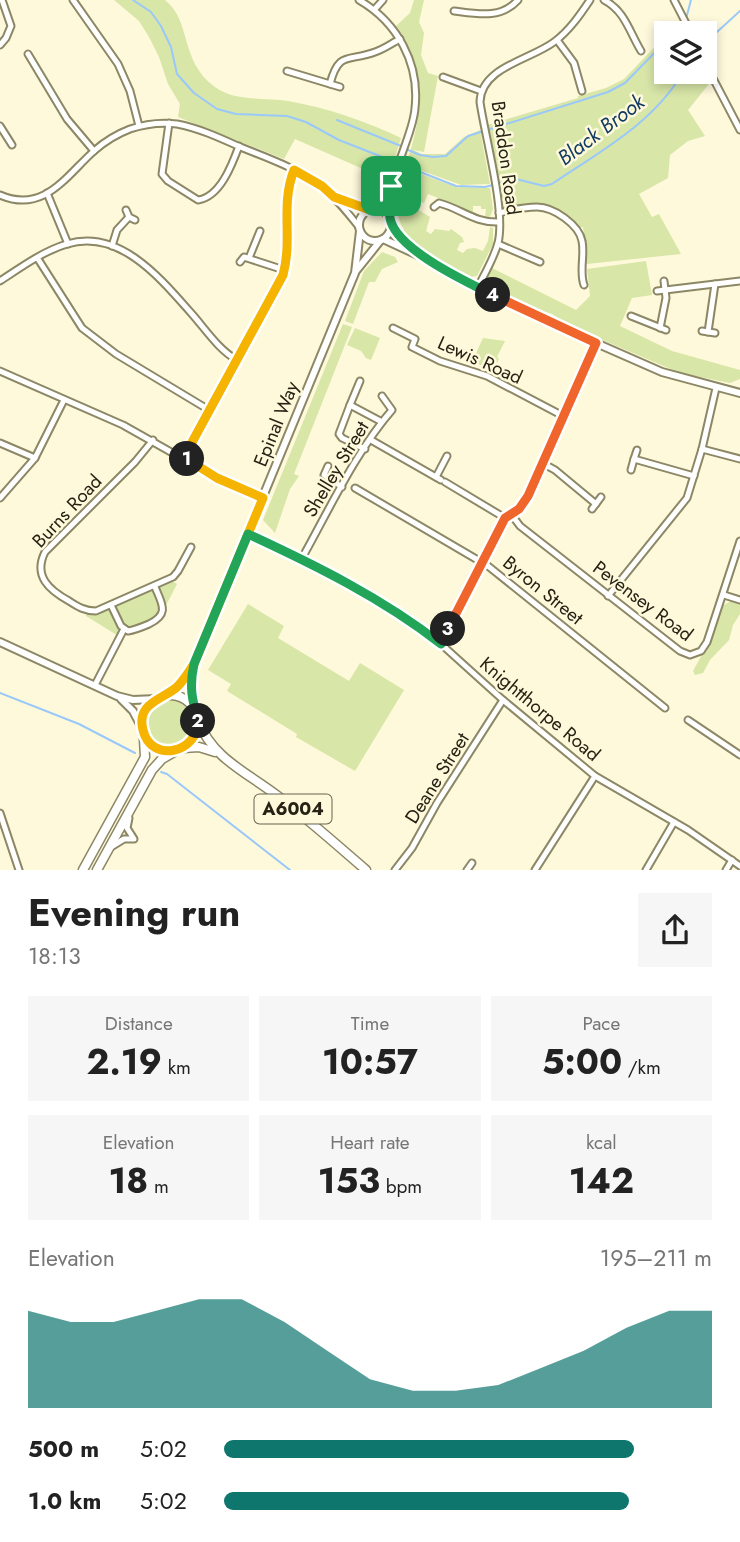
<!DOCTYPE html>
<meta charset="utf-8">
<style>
:root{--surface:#fff;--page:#f6f6f6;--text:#222;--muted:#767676;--accent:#0f766e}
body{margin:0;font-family:Jost,sans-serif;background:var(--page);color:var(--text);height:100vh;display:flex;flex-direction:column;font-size:26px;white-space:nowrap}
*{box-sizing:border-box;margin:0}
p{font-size:23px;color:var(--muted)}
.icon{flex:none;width:38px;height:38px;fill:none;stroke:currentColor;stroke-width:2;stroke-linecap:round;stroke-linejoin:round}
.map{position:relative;height:870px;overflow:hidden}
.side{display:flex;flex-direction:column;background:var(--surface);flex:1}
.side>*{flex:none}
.controls{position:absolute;left:654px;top:21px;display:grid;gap:14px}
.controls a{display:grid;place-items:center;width:63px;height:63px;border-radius:0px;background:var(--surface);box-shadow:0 4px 10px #0003;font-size:35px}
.pin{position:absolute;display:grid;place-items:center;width:60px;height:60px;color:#fff;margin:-30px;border-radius:14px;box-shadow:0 4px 10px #0006}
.km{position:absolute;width:35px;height:35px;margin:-18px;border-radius:50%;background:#222;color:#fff;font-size:19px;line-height:35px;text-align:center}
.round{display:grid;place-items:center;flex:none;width:74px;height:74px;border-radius:0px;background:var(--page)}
.summary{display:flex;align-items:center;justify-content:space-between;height:119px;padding:0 28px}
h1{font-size:38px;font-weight:700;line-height:52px}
.metrics{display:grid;grid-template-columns:repeat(3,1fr);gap:10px;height:119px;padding:7px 28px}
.metrics div{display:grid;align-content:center;border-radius:0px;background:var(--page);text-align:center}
.metrics b{font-size:35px;font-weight:700}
.metrics small{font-size:19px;font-weight:400}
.metrics p{font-size:19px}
.chart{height:196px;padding:14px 28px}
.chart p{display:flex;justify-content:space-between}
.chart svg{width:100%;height:126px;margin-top:7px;fill:var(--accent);opacity:.7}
ul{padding:0 28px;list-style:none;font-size:23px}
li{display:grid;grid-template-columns:112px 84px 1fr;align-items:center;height:52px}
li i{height:18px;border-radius:9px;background:var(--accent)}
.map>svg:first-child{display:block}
.green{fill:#d8e6a8}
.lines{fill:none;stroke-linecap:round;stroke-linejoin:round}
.stream{stroke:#9ac8f9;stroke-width:2}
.minor-casing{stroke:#8c8765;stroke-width:9}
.tertiary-casing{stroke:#8c8765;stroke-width:10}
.primary-casing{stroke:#8c8765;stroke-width:11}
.minor{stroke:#fff;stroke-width:5}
.tertiary{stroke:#fff;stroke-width:6}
.primary{stroke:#fff;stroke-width:8}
.split-1-casing{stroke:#fff;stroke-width:14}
.split-2-casing{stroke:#fff;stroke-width:14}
.split-3-casing{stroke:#fff;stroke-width:14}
.split-4-casing{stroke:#fff;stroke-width:14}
.split-5-casing{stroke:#fff;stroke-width:14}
.split-1{stroke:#f5b400;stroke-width:9}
.split-2{stroke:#f5b400;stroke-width:9}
.split-3{stroke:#22a559;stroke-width:9}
.split-4{stroke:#f0652b;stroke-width:9}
.split-5{stroke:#22a559;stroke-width:9}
.labels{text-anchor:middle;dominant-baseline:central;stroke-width:5;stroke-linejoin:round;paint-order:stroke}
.shield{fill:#fef9db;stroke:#676350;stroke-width:2}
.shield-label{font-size:18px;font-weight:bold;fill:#262315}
.street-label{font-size:19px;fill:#262315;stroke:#fef9db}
.water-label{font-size:21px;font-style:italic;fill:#123b63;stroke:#fef9db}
</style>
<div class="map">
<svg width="740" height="870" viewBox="0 0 740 870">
<rect width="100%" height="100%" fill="#fef9db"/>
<!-- green -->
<g class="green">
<path d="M114,0h51c27,21 14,61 50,87 20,15 49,10 73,14 40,7 77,20 113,37l-11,35 -7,-2 -2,6 -86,-38 -11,20 -106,-42 2,-13 -12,-20 -9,-27 -10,-20 -10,-16z"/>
<path d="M414,0h10l-5,22 5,11 -3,22 7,18 10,3 -14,76 -11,-2 9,4h23l19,-17 16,-7 10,54 -29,1 -55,-20c16,-48 23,-95 -10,-139l14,-13z"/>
<path d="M667,34v38h38v-9l8,16 -25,31 17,26 -17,5 -18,14 -2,23 -29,16 13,23 7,-3 22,40 -94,10 -4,-37 -5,1 -16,-11 -22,-10 -41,6 -15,-87 94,-28v-2l28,-8 18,-9z"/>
<path d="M405,168l51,19 34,1 3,21 -3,8 -11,1 6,-1 1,-8h-5v-3h-8v6l3,1v3l-15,-9 -33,-13 -4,9 -6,-2 -3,7 15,9 -4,14 5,3 4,-5 14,2 2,-2 11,8 2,5 -4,1 -3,7 6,3 4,-4 8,-1 8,3 5,-10 2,-14 3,1v16l-16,32 -6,1c-50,-27 -92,-42 -66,-109z"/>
<path d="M382,252l13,5 3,5 -16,7 -7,13h-6l-16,42 -8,-3 19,-50z"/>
<path d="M646,261l6,34 -20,3 -12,28 52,25 68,19v9l-10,4 -50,-10 -115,-49 -13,-10 -26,-8 -36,-19 -3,-9 5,-10 84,42 14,-14 -3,-27z"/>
<path d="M343,324l9,3 -58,147 5,2 -9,13 -15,44 -12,-13z"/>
<path d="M355,328l25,10 -9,22 -5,-2 -5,-7 -14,-6z"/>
<path d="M483,338l22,3 -8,16 2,2 -5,11 -22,-8z"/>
<path d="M169,579l8,5c-13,25 -20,46 -53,45l-4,8 -34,-21v-6l10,1z"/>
<path d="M731,601l9,1v12l-7,11 -4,15 -19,20 -7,13 -8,2 -2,-4 22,-40 7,-25z"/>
<path d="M248,604l36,22 -6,12 71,43 11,-18 44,27 -49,81 -59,-34 1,-3 -70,-43 4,-7 -23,-14z"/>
<circle cx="169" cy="724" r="24"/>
</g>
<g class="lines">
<!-- stream -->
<g class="stream">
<path d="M133,0l18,12 10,14 10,21 6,27 17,19 23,16 19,5 51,2 19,6 33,18 117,46 29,1 31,-8 28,7 8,-2c47,-32 102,-61 131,-112"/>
<path d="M686,19l5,-19"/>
<path d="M674,33l9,-9"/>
<path d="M705,43l35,-32"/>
<path d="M337,120l64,26"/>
<path d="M406,149l14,6 13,2 13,-1 22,-20 140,-44 17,-9 42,-43"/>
<path d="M0,693l79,31 56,29"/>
<path d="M161,772l6,2 123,96"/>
</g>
<defs>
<g id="minor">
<path d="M73,0l45,64 12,27 9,35"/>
<path d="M359,0c38,22 61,63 56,108 -1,15 -8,31 -13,46 -4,10 -6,21 -11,30 -5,9 -14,18 -20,26"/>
<path d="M604,0c21,11 25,31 37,51"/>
<path d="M674,0l17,33"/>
<path d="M374,10l9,-10"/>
<path d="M454,11c24,3 47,8 64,-11"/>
<path d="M557,40l17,23 8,28"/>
<path d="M0,45l6,-7 5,-12 -9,-26"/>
<path d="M28,54l39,65 27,32"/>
<path d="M705,63l35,67"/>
<path d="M287,71l53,16"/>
<path d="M443,77l38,14"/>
<path d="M330,84c9,-34 19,-22 45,-32 9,-3 17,-9 25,-13"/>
<path d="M169,123l-7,51 6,7 30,19c22,-3 34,-35 41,-54"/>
<path d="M0,126l12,19"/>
<path d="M47,193l21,51"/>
<path d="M0,195c44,19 66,-19 94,-44 10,-9 23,-17 36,-22 15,-5 31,-7 47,-5 21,4 41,13 61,22 29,12 60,22 85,42 14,11 25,25 36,39"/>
<path d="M337,198l33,12"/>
<path d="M434,207l5,-4c23,6 35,20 60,19"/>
<path d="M126,210l3,7 6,3"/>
<path d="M499,213c12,-3 26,-6 38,-6 17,0 42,18 45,34 3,14 -3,31 2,44"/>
<path d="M390,219l1,-34"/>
<path d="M498,244l42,18"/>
<path d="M112,246l5,-16 12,-13"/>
<path d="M249,258l11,-27"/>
<path d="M38,259l44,69 34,26 93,56"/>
<path d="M240,262l4,-5 40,13"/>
<path d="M0,281c20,-13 43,-30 67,-37 53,-16 94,35 125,70 14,16 27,36 45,46"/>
<path d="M478,287c7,-14 16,-29 20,-44 8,-32 -13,-106 -18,-141 1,-35 50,-42 74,-60 15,-11 26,-27 36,-42"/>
<path d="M657,291l83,-10"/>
<path d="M631,316l35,14"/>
<path d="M393,328l22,11 -3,8 28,14 47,15 78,41"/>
<path d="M660,328l6,-30 -2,-17"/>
<path d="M702,331l13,2"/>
<path d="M708,332l7,-48"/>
<path d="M0,371l123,54 94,53 46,19"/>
<path d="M350,405l10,-24"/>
<path d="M153,440l-18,22 -90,90c-12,24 4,38 24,49 9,6 16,10 27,10l77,-34 5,-6 13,-24"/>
<path d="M371,440l70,40"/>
<path d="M0,443l35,15"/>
<path d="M365,449l-23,-11 -3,-4 11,-29 32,17"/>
<path d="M702,449l38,10"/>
<path d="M637,450l-3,9 60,17"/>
<path d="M184,457l99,-182c9,-37 -3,-69 11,-105"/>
<path d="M544,464l11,6 41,34"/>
<path d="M328,466l-4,9 18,12"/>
<path d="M631,470l3,-11"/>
<path d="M436,477l11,-21"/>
<path d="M445,482l60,36"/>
<path d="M355,488l133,78 177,142"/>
<path d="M0,498l35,-40 29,-58"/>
<path d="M592,509l9,-12"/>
<path d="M511,514l9,12 160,125 10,4 11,-4 6,-9 33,-101"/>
<path d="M248,534l118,58 28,17 47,35 62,56 92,76 93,54 52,36"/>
<path d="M301,560c27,-48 55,-109 91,-150l-10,-14"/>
<path d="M724,595l16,5"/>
<path d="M608,596l79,-98 15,-49 14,-61"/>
<path d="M111,605l10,21 7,5c7,-1 14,-4 21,-7 21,-10 13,-20 6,-37"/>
<path d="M441,644l64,-126 14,-9 9,-13 68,-153"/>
<path d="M95,685l29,-56"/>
<path d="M688,720l52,35"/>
<path d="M0,813l19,57"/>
<path d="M111,847l13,-8h10l-7,-11 2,-10"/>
<path d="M395,870l17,-22 25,-45 66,-103"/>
<path d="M467,870l5,-7"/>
<path d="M535,870l60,-94"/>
<path d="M646,870l28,-48"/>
<path d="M726,870l6,-10"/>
</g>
<g id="tertiary">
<circle cx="375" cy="225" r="16"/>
<path d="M391,221l12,19 15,13"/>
<path d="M383,239l39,18 117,61 123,54 78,21"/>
<path d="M356,271l24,-30"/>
<path d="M0,642l117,54 16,4 24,-1"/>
<path d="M159,697l18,-10 17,-23 161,-391 5,-42"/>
<path d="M121,699l12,12 9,17"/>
<path d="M192,707l-1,-20 2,-17"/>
</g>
<g id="primary">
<circle cx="170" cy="723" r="28"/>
<path d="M198,721c16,39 49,51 81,76 30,23 58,48 87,73"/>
<path d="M183,748l16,-1 16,5"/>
<path d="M83,870l62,-113 -1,-18"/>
<path d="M97,870l55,-100 10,-11 12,-7"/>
</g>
</defs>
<!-- minor casing -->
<use href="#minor" class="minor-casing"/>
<!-- tertiary casing -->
<use href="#tertiary" class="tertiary-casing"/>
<!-- primary casing -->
<use href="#primary" class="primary-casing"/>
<!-- minor -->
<use href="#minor" class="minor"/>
<!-- tertiary -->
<use href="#tertiary" class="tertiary"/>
<!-- primary -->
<use href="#primary" class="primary"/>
</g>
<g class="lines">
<defs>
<path id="split-1" d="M187,459l-3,-2 99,-182c10,-37 -3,-69 11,-105l28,16 12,11 36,13 21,-24"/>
<path id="split-2" d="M187,459l30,19 46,20 -69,166c-5,8 -10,16 -17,23 -15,13 -41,16 -34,43 8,34 55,23 55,-9"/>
<path id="split-3" d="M198,721c-6,-22 -9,-34 -4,-57l54,-130c67,31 134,64 193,110l7,-15"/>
<path id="split-4" d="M448,629l57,-111 14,-9 9,-13 68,-153 -103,-48"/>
<path id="split-5" d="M391,186c0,10 -3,22 -1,32 5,31 77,64 103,77"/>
</defs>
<!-- split-1 casing -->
<use href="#split-1" class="split-1-casing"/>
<!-- split-2 casing -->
<use href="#split-2" class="split-2-casing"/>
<!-- split-3 casing -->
<use href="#split-3" class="split-3-casing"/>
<!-- split-4 casing -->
<use href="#split-4" class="split-4-casing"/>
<!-- split-5 casing -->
<use href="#split-5" class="split-5-casing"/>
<!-- split-1 -->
<use href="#split-1" class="split-1"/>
<!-- split-2 -->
<use href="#split-2" class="split-2"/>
<!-- split-3 -->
<use href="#split-3" class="split-3"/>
<!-- split-4 -->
<use href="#split-4" class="split-4"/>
<!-- split-5 -->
<use href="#split-5" class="split-5"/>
</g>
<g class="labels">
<!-- shield labels -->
<rect class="shield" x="254.5" y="794.5" width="77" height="29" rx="5"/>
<g class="shield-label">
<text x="293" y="809">A6004</text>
</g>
<!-- street labels -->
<g class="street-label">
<text transform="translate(506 158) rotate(82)">Braddon Road</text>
<text transform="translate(480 360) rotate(24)">Lewis Road</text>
<text transform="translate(276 424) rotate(-68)">Epinal Way</text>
<text transform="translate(336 469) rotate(-59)">Shelley Street</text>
<text transform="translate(67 511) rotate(-47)">Burns Road</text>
<text transform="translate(543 590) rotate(39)">Byron Street</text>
<text transform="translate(643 601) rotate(37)">Pevensey Road</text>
<text transform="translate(540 709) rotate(40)">Knightthorpe Road</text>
<text transform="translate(437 778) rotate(-58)">Deane Street</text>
</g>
<!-- water labels -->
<g class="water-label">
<text transform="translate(601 130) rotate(-37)">Black Brook</text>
</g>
</g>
</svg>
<div class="controls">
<a><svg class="icon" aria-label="layers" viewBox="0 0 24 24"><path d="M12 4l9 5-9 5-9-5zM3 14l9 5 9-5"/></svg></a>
</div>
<div class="pin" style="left:391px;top:186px;background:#1e9e55"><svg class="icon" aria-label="arrive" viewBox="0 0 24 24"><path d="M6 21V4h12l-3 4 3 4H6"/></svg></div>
<b class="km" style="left:187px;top:459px">1</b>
<b class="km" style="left:198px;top:721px">2</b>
<b class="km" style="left:448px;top:629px">3</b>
<b class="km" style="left:493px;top:295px">4</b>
</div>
<section class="side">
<div class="summary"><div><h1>Evening run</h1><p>18:13</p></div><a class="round"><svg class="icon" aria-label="share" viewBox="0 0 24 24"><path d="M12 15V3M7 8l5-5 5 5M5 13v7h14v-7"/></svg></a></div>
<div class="metrics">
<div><p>Distance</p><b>2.19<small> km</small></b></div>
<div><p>Time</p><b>10:57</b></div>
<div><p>Pace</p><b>5:00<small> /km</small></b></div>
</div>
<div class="metrics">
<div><p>Elevation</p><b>18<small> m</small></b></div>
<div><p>Heart rate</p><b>153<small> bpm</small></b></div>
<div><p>kcal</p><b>142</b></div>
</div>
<div class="chart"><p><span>Elevation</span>195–211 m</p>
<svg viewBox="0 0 160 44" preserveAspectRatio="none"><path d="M0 44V10L10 14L20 14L30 10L40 6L50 6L60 14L70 24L80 34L90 38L100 38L110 36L120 30L130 24L140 16L150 10L160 10V44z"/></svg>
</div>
<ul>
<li><b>500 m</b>5:02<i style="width:84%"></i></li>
<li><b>1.0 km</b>5:02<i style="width:83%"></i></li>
</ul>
</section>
